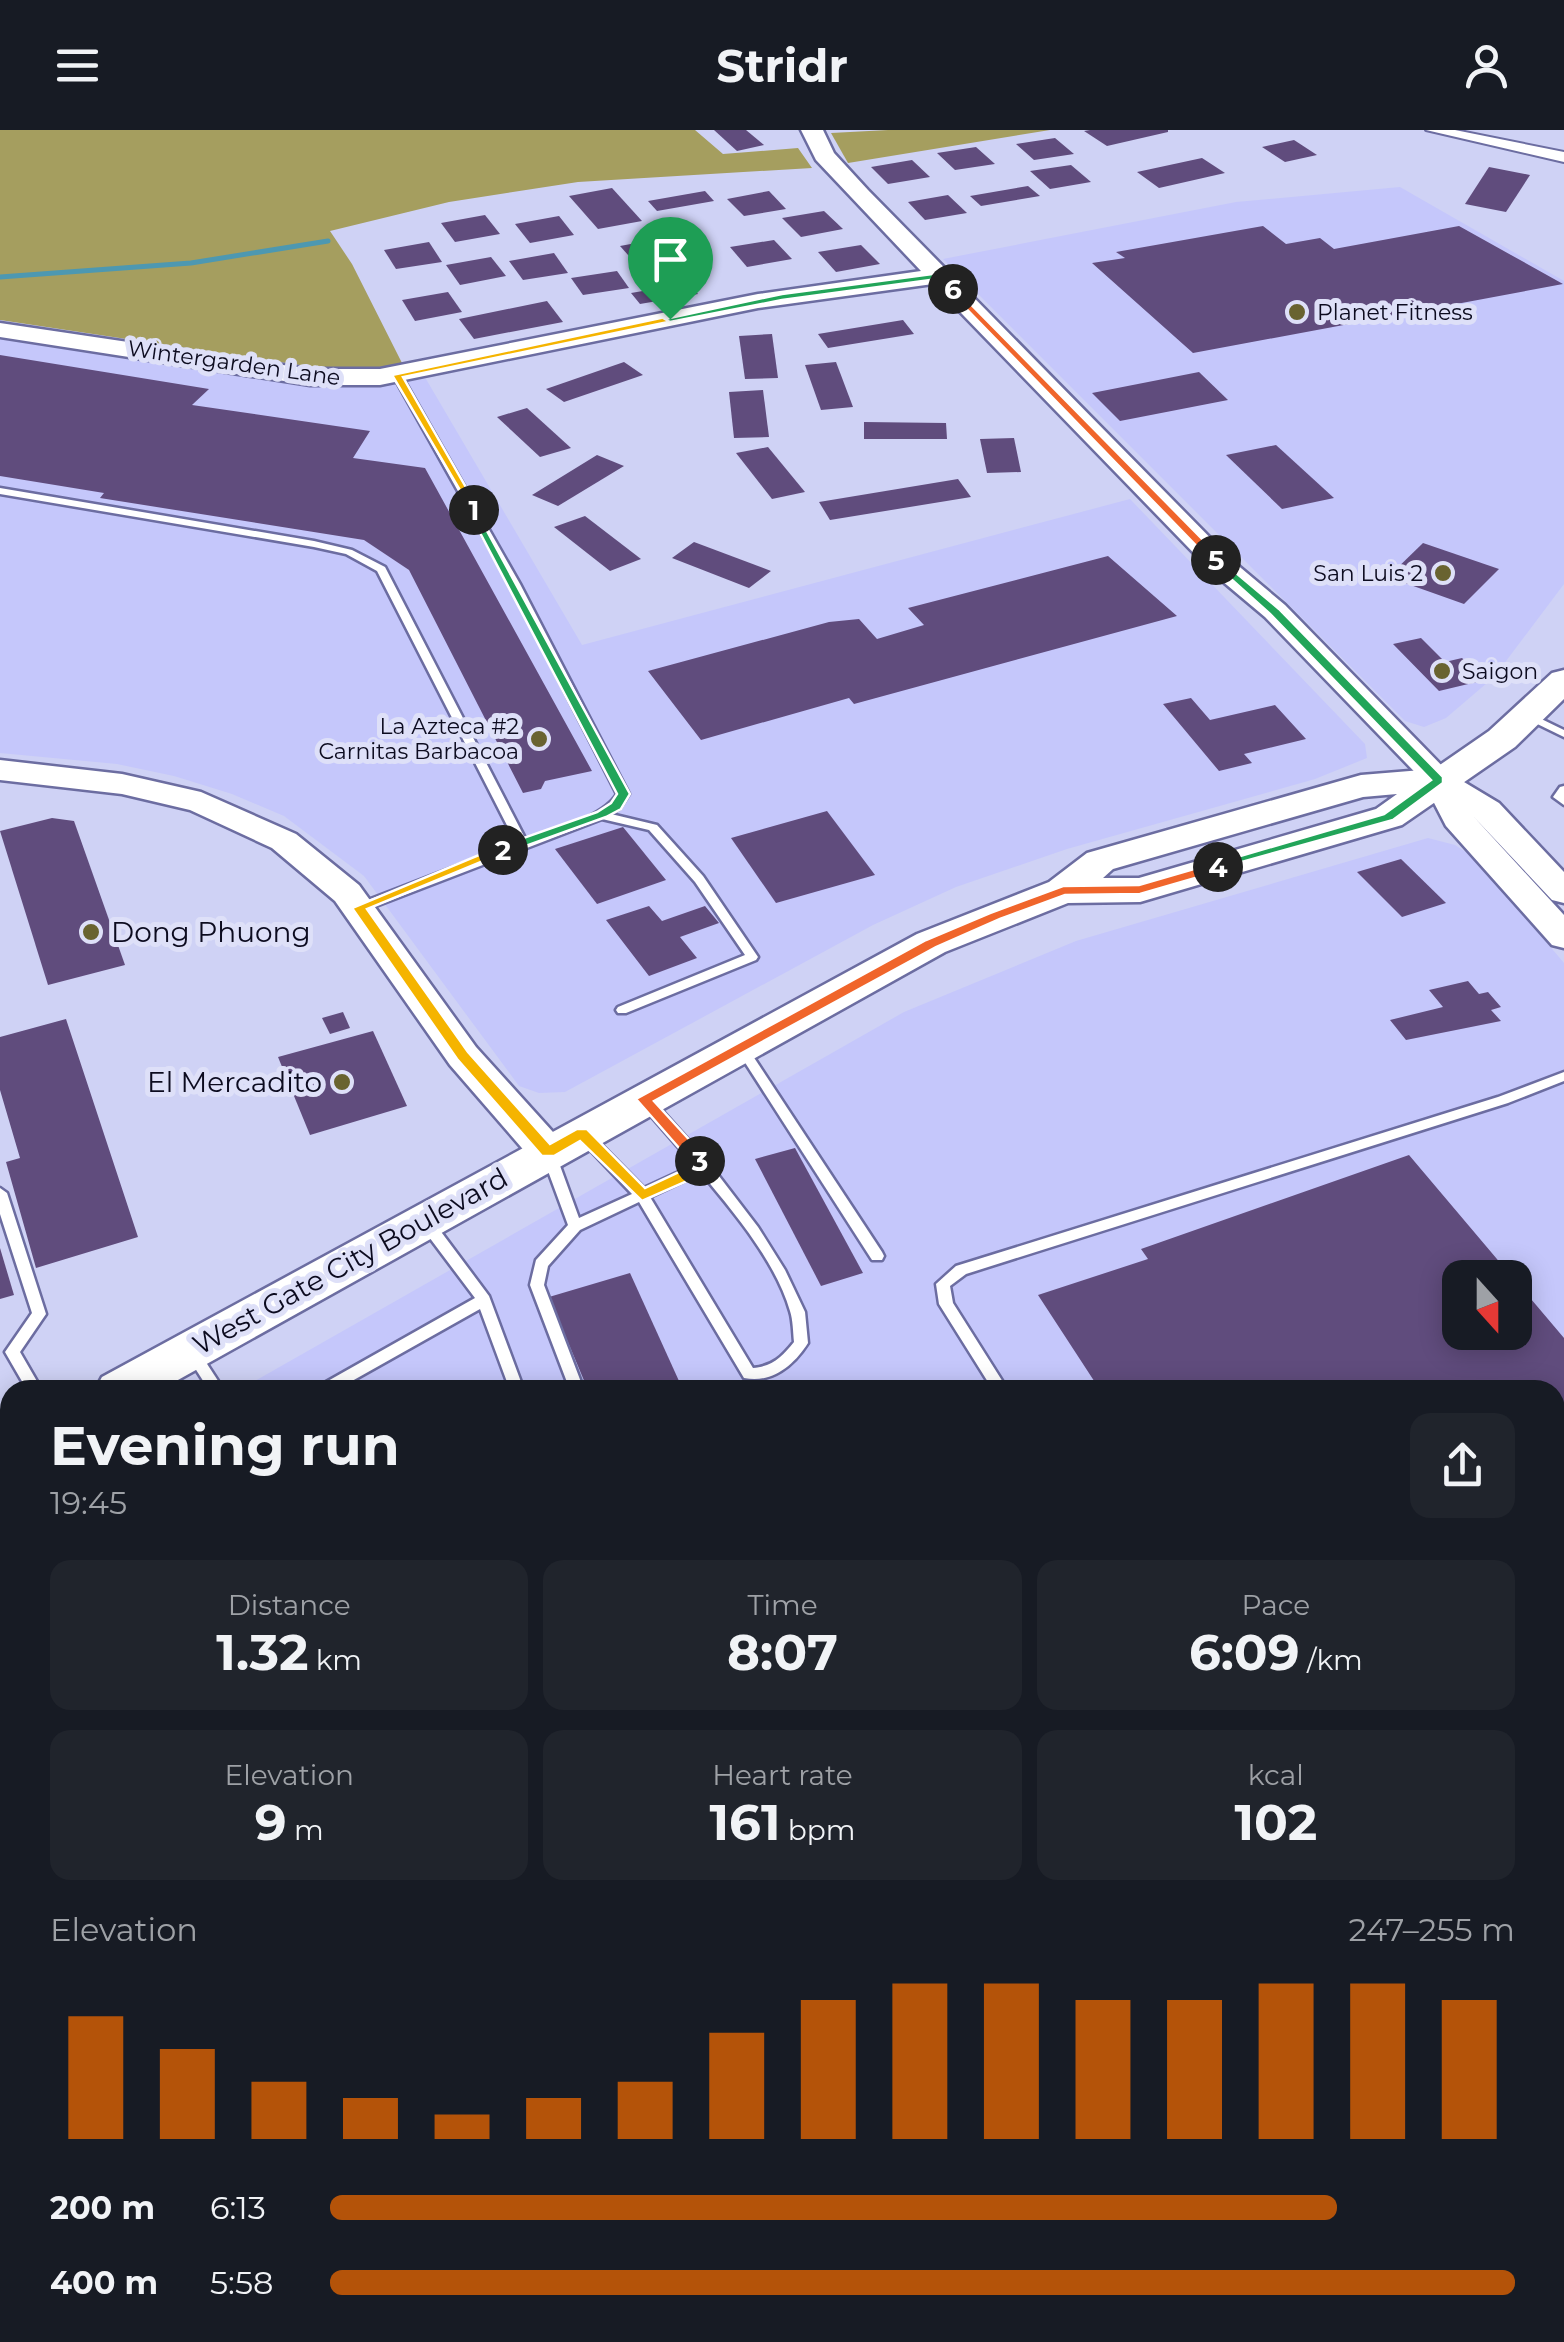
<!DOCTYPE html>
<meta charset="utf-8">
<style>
:root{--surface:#171b24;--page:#20242c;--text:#f1f3f6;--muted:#9ea1a6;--accent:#b45309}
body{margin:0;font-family:Montserrat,sans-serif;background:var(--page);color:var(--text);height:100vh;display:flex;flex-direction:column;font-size:38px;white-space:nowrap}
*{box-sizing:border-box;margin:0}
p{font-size:32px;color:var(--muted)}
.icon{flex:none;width:55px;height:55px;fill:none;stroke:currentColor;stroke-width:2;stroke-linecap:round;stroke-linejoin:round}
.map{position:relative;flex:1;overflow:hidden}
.sheet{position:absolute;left:0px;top:1250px;width:1565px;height:962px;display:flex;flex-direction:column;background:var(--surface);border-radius:30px 30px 0 0;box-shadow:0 5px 25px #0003}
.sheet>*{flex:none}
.needle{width:65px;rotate:159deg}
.buttons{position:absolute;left:1442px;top:1130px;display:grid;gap:20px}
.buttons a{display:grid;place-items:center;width:90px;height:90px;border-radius:20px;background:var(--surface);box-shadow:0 5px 25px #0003;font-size:50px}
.pin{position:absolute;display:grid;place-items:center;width:85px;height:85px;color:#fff;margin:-102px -42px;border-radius:50% 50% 50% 0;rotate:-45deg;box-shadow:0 0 10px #0007}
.pin .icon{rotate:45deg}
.km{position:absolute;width:50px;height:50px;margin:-25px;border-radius:50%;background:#222;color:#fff;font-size:28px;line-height:50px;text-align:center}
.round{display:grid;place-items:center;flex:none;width:105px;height:105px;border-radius:20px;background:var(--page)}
.headline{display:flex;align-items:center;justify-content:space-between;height:170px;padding:0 50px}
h1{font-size:55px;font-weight:700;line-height:75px}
.stats{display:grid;grid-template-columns:repeat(3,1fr);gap:15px;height:170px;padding:10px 50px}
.stats div{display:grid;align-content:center;border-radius:20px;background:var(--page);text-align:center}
.stats b{font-size:50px;font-weight:700}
.stats small{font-size:28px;font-weight:400}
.stats p{font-size:28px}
.chart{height:280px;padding:20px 50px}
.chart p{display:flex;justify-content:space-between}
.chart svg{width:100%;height:180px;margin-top:10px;stroke:var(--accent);stroke-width:6}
ul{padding:0 50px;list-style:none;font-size:32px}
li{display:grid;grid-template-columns:160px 120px 1fr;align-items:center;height:75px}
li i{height:25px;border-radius:12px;background:var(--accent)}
header{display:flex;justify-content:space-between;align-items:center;height:130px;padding:0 50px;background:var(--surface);font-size:45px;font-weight:700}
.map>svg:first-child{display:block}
.built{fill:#c5c7fb;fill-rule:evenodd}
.forest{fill:#a59e5f}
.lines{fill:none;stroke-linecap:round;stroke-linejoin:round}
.stream{stroke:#4d98b1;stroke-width:5}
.building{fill:#604c7d}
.lane-casing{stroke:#6c6da1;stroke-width:5}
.street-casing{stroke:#6c6da1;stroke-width:4}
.secondary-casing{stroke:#6c6da1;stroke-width:5}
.primary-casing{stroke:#6c6da1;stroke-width:5}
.lane{fill:#fff;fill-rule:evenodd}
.street{fill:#fff;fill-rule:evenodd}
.secondary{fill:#fff;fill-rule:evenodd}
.primary{fill:#fff;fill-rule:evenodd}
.split-1{fill:#f5b400;stroke:#fff;stroke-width:2.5}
.split-2{fill:#22a559;stroke:#fff;stroke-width:2.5}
.split-3{fill:#f5b400;stroke:#fff;stroke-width:2.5}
.split-4{fill:#f0652b;stroke:#fff;stroke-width:2.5}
.split-5{fill:#22a559;stroke:#fff;stroke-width:2.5}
.split-6{fill:#f0652b;stroke:#fff;stroke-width:2.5}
.split-7{fill:#22a559;stroke:#fff;stroke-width:2.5}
.poi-dot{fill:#696330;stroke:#dee0f8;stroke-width:4}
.labels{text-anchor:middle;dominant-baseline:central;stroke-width:10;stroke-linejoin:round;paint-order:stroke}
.far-poi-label{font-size:22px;fill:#0c0b1f;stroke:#dee0f8;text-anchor:start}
.far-street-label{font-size:22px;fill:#0c0b1f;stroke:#dee0f8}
.poi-label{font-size:28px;fill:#0c0b1f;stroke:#dee0f8;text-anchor:start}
.street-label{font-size:28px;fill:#0c0b1f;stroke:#dee0f8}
</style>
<header><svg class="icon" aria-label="menu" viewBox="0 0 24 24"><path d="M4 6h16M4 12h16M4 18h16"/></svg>Stridr<svg class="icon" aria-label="person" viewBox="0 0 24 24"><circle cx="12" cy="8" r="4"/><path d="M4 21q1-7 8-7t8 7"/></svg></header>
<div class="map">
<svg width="1564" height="2212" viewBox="0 0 1564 2212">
<rect width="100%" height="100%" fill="#cfd2f5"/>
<!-- built -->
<g class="built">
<path d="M1400,57l164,94v303l-70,93 -48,41 -22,9 -19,-6 -462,-462 293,-57z"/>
<path d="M0,207l287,46 66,4 73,-8 156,266 548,-146 235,245 2,14 -52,21 -248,70 -111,38 -83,38 -308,167 -26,1 -20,-7 -155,-210 -80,-60 -52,-22 -58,-18 -57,-12 -117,-11z"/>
<path d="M1428,708l27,7 20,13 89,105v698l-9,3v-274h-1316l665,-378 172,-71zM1460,1148h55v54h-55z"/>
<path d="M10,1390v554l-10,1v-549z"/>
</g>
<!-- forest -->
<g class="forest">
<path d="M0,0h695l28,24 75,-6 14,20 -234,14 -129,20 -119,29 22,33 51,101 -60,5 -37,-4 -306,-46z"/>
<path d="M888,0h162l-202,33 -17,-30z"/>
</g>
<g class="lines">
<!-- stream -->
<path class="stream" d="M0,147l191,-14 137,-22"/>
</g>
<!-- building -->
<g class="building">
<path d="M714,0h32l18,15 -27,6z"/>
<path d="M1090,0h78v2l-61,14 -23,-15z"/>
<path d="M1055,8l19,16 -40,6 -18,-16z"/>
<path d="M1294,10l23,15 -32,7 -23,-15z"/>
<path d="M976,17l19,17 -40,6 -18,-17z"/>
<path d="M1202,28l23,15 -66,15 -22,-16z"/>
<path d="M912,30l18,17 -42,7 -17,-17z"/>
<path d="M1071,35l20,17 -41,7 -20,-18z"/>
<path d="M1489,37l41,8 -24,37 -41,-8z"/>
<path d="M1028,56l12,10 -59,10 -11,-10z"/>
<path d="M612,58l30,33 -44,8 -29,-33z"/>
<path d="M705,61l9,10 -57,10 -9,-10z"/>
<path d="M769,61l17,18 -42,7 -17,-17z"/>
<path d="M948,65l19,18 -42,7 -17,-18z"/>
<path d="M824,81l19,18 -42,8 -19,-19z"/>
<path d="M485,85l15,19 -45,8 -14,-19z"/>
<path d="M559,86l15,19 -44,8 -15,-19z"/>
<path d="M1263,96l23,18 34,-6 14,11 125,-23 104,58 -370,69 -101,-90 33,-5 -9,-6z"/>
<path d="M663,108l18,19 -44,8 -17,-19z"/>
<path d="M774,110l18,19 -45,8 -17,-20z"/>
<path d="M429,112l13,20 -46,7 -12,-19z"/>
<path d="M861,115l19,19 -44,8 -18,-20z"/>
<path d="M554,123l14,20 -45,7 -14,-19z"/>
<path d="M491,127l15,19 -46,9 -14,-20z"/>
<path d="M689,133l17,20 -15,3 7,8 -58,10 -9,-11 47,-8 -14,-17z"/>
<path d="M617,141l12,17 -46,7 -12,-17z"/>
<path d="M448,162l14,20 -47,9 -13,-21z"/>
<path d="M547,171l16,21 -89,17 -15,-20z"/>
<path d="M903,190l11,14 -86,14 -10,-14z"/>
<path d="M772,204l6,44 -33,1 -6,-43z"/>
<path d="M0,225l209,34 -17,16 178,26 -17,27 72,10 167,303 -47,10 -4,8 -18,4 -114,-223 -45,-30 -264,-42 4,-5 -104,-17z"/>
<path d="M624,232l19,13 -79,27 -18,-13z"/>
<path d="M836,232l17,45 -32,3 -16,-45z"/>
<path d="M1199,242l29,28 -108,21 -28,-28z"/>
<path d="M763,260l6,47 -35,1 -5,-46z"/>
<path d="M527,278l44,40 -31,9 -43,-40z"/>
<path d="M864,292l82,1 1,16h-83z"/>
<path d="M1014,308l7,34 -34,1 -7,-34z"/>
<path d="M1276,315l58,53 -52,11 -56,-54z"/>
<path d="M768,317l37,45 -33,7 -36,-46z"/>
<path d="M597,325l27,11 -66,40 -26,-11z"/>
<path d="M958,349l13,18 -141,23 -11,-18z"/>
<path d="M585,386l56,43 -31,12 -56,-44z"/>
<path d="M694,412l77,29 -22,17 -77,-30z"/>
<path d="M1423,413l76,26 -35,35 -76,-27z"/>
<path d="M1108,426l69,60 -323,88 -5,-6 -148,42 -53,-69 181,-49 30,-3 18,20 47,-14 -16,-17z"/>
<path d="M1421,508l24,24 17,-4 23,22 -46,11 -46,-47z"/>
<path d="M1191,568l19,22 65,-15 31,34 -62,15 8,9 -33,8 -56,-67z"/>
<path d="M827,681l48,64 -99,28 -45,-65z"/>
<path d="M52,688l22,3 51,144 -77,20 -48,-154z"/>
<path d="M623,697l43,53 -69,24 -42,-55z"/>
<path d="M1401,729l45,44 -44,14 -45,-45z"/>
<path d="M649,776l13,15 43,-15 14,17 -39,14 17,21 -48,18 -43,-56z"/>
<path d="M1468,851l11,13 9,-2 13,15 -10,3 10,11 -95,19 -16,-20 53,-13 -14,-17z"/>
<path d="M343,882l7,16 -20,6 -8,-16z"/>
<path d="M66,889l72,218 -102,31 -30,-106 14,-4 -20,-68v-53z"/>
<path d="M373,901l34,75 -97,29 -32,-78z"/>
<path d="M795,1018l68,125 -42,13 -66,-127z"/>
<path d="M1409,1025l104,123h-53v54h55v-52l49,58v207l-9,4v-159h-455l-62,-95 110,-36 -7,-10z"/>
<path d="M0,1118l14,47 -14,4z"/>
<path d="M630,1143l49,108 -30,9h-61l-39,-93z"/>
<path d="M10,1406v102l-10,3v-103z"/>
<path d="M1564,2103v40l-9,-15v-21z"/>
<path d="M334,2202h79l-1,10h-78z"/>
<path d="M1208,2202h104l-22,10h-77z"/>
<path d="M1456,2202h60l-21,10h-34z"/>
</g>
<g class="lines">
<defs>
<g id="lane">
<path d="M394,243l7,2 119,209 109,210 -9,14 -9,6 46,11 46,51 53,78 2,3 -2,3 -130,53h-8l-2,-3 2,-3 127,-52 -50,-73 -46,-52 -47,-11 -239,92h-8l-2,-3 2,-3 161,-62 -139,-272 -31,-17 -32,-7 -314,-53v-6l314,53 38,9 33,17 141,273c26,-10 77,-22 91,-46l-107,-210 -117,-209z"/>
<path d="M1529,583l35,17v7l-39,-19v-4z"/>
<path d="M1564,656v19l-11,-8 7,-10z"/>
<path d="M741,913l4,1 137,208 2,4 -2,4h-10l-137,-213z"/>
<path d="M1564,942v9l-56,22 -542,171 -16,12 3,17 55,87h-15l-54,-86 -3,-20 20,-18 542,-169z"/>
<path d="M644,964l5,2 60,67 49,64 27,43 20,42 3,31c-14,22 -36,41 -64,35l-105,-176 -59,28 -32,36 -4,19 40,105h-14l-40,-105 6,-25 32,-35 -27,-73 7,-5 7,5 24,66 53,-24 -55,-58 -2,-3 2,-3h10l57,58 50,-23 -55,-63 -1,-3 1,-3zM701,1043c32,38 75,89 89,138 3,9 3,21 4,31 -12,15 -21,24 -41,26l-103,-171z"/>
<path d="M0,1058l7,5 39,121 -26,38 22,38h-15l-22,-38 27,-39 -32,-99z"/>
<path d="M425,1086l5,1 59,79 35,94h-14l-30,-81 -144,81h-19l2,-4 156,-88 -55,-73 -2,-4z"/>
<path d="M191,1215l5,2 28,43h-15l-25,-39 2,-4z"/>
<path d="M1564,1485v14l-9,4v-14z"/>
<path d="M0,1576l10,4v15l-10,-4z"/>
<path d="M10,1768v16l-10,1v-16z"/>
</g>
<path id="street" d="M1426,0h29l109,22v10z"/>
<g id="secondary">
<path d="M801,0h22l11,23 34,37 367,373 50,42 164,168 50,30 65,69v31l-12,-3 -79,-84 91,99v33l-12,-3 -106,-119 -15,-29 3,-5 -169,-175 -50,-42 -282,-291 -175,24 -378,77h-70l-310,-48v-14l310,46h70l378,-75 163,-23 -105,-111z"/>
<path d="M0,630l122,14 79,18 95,42 63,51 117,162 86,95 5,10 -5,10 -14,4 -14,-4 -84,-97 -115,-164 -63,-53 -82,-38 -68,-16 -122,-14z"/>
</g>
<g id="primary">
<path d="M1564,540v29l-49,48 -113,78 -262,77 -72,1 -123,49 -785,438h-65l7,-13 815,-443 132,-52 38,-29 274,-78 73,-6 55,-38 63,-58zM1397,664l-21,15 -237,69h-36l10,-9 250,-72z"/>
<path d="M10,1301v42l-10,3v-41z"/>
</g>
</defs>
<!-- lane casing -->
<use href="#lane" class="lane-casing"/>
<!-- street casing -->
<use href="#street" class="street-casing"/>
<!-- secondary casing -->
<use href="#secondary" class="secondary-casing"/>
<!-- primary casing -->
<use href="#primary" class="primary-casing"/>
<!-- lane -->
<use href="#lane" class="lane"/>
<!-- street -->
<use href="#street" class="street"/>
<!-- secondary -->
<use href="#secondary" class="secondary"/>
<!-- primary -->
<use href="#primary" class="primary"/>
</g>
<!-- split-1 -->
<path class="split-1" d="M670,186l3,5 -270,56 76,133 -5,4 -82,-139z"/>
<!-- split-2 -->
<path class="split-2" d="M474,377l156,287 -9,15 -15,8 -103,37 -5,-7 99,-35 14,-9 6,-9 -149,-284z"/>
<!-- split-3 -->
<path class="split-3" d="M498,717l12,3 -143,59 101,143 82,92 27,-15h10l58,59 49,-23v-8l6,-2 10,7v9l-68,30 -62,-60 -26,15h-12l-85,-97 -105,-151z"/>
<!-- split-4 -->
<path class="split-4" d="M1218,732l5,8 -83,24 -75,1 -65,24 -64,28 -282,154 51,56v8h-11l-58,-66 290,-159 64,-27 73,-27 76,-1z"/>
<!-- split-5 -->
<path class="split-5" d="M1216,426l63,53 164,168v6l-50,37 -180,50v-6l171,-50 47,-34 -161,-166 -58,-52z"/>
<!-- split-6 -->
<path class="split-6" d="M953,156l267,271v5h-8l-263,-271z"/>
<!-- split-7 -->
<path class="split-7" d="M940,143l16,18h-7l-12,-12 -155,21 -112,22 -5,-3 117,-25z"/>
<!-- markers -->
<g class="poi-dot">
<circle cx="1297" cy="182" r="10"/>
<circle cx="1443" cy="443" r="10"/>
<circle cx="1442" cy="541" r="10"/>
<circle cx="539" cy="609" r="10"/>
<circle cx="91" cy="802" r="10"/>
<circle cx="342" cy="952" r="10"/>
</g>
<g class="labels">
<!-- far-poi labels -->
<g class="far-poi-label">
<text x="1317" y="182">Planet Fitness</text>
<text x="1423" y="443" text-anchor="end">San Luis 2</text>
<text x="1462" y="541">Saigon</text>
<text x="519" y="596" text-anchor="end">La Azteca #2<tspan x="519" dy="25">Carnitas Barbacoa</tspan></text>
</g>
<!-- far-street labels -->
<g class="far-street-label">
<text transform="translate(234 233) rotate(8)">Wintergarden Lane</text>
</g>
<!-- poi labels -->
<g class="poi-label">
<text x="111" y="802">Dong Phuong</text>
<text x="322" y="952" text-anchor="end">El Mercadito</text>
</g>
<!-- street labels -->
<g class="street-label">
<text transform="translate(350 1131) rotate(-29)">West Gate City Boulevard</text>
</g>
</g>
</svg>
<div class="buttons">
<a><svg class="needle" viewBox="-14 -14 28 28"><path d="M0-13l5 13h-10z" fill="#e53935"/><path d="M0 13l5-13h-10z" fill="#9ea1a6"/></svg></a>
</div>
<div class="pin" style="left:670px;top:189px;background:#1e9e55"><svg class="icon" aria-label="arrive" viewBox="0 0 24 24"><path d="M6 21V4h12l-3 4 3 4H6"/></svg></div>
<b class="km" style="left:474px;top:380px">1</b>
<b class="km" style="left:503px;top:720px">2</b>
<b class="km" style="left:700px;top:1031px">3</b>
<b class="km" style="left:1218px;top:737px">4</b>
<b class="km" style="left:1216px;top:430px">5</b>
<b class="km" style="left:953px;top:159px">6</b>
<section class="sheet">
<div class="headline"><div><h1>Evening run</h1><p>19:45</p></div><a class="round"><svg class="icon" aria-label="share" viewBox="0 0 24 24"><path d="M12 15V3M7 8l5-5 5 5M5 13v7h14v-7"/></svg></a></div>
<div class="stats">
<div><p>Distance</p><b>1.32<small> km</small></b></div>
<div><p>Time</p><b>8:07</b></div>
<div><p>Pace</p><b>6:09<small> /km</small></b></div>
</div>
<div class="stats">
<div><p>Elevation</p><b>9<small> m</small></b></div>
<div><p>Heart rate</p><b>161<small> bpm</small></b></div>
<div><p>kcal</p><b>102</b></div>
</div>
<div class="chart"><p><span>Elevation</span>247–255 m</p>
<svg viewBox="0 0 160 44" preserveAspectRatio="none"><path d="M5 44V14M15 44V22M25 44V30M35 44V34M45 44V38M55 44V34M65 44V30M75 44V18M85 44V10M95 44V6M105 44V6M115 44V10M125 44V10M135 44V6M145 44V6M155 44V10"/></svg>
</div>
<ul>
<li><b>200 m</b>6:13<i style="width:85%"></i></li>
<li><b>400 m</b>5:58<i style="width:100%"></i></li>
</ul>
</section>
</div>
